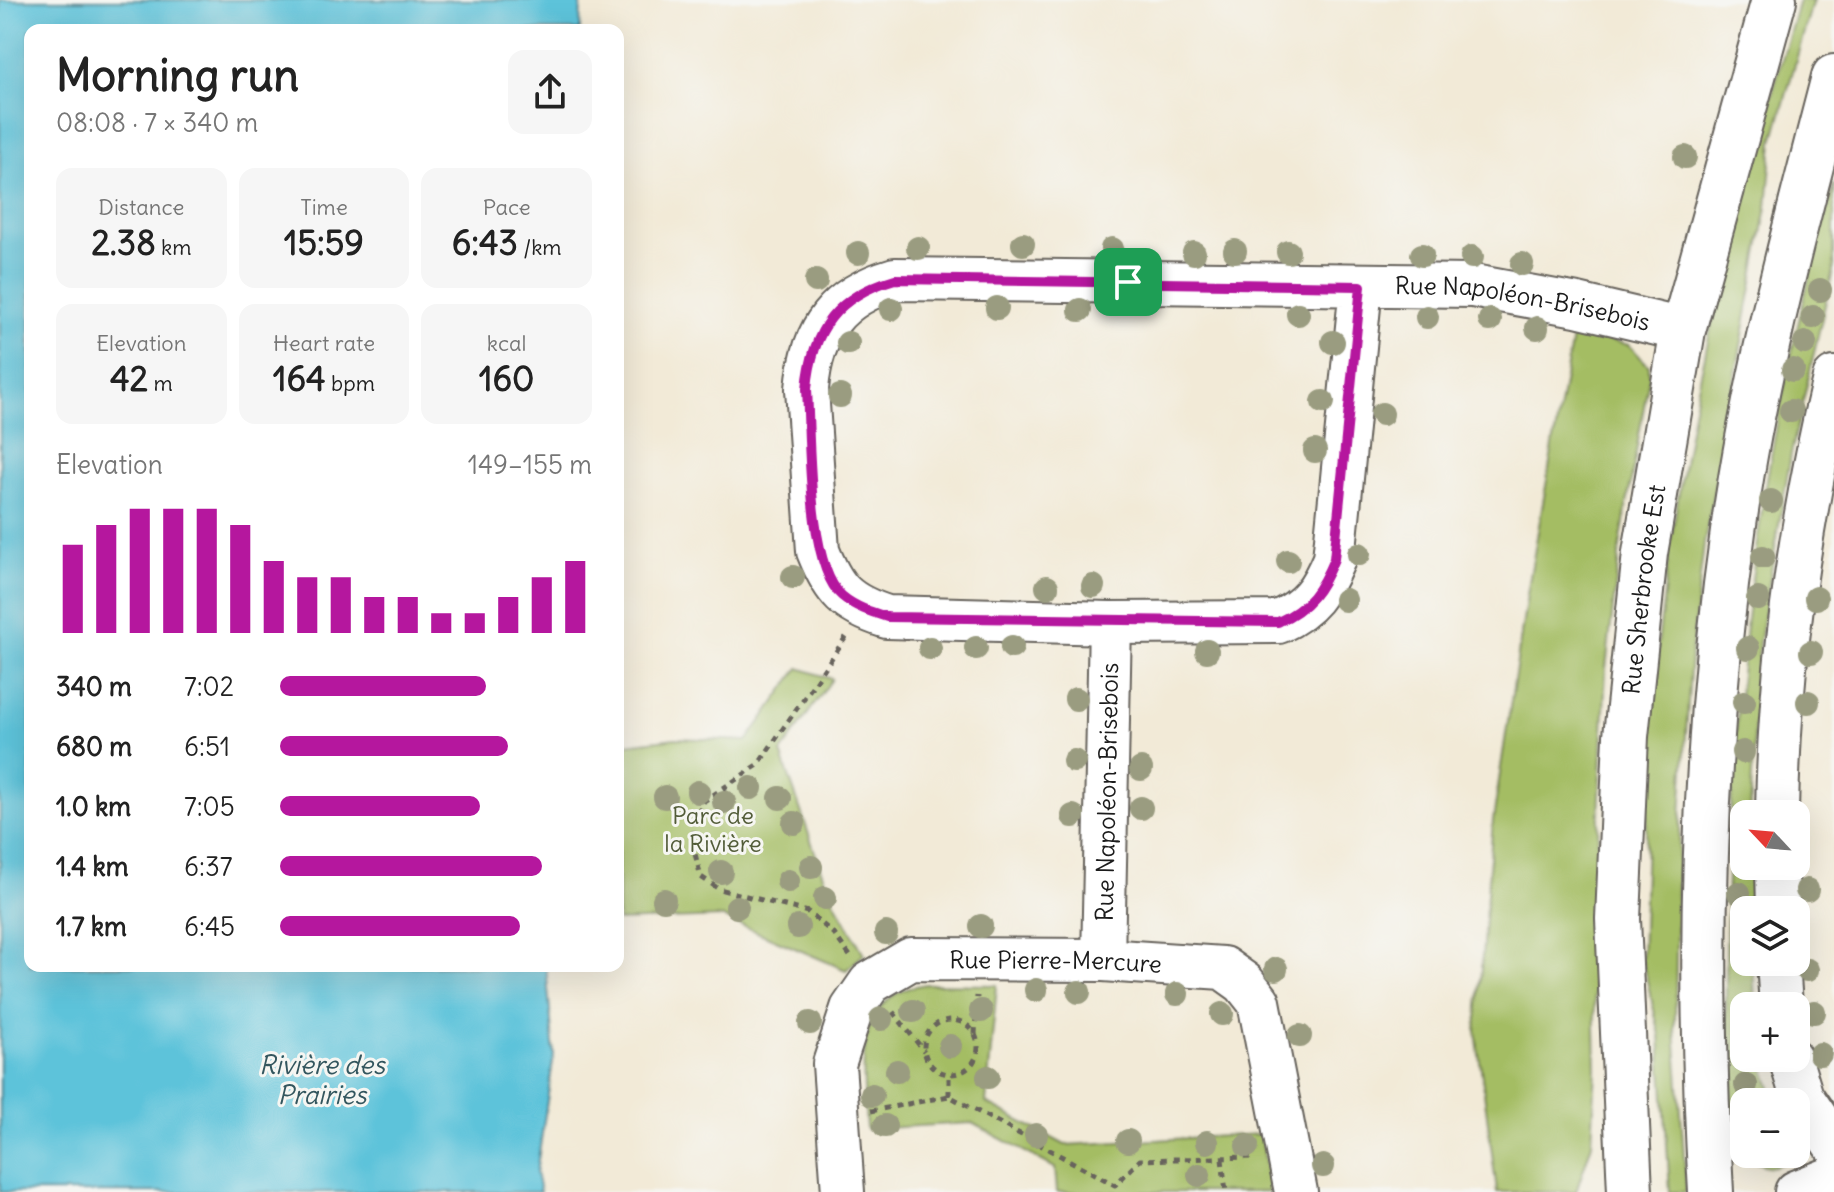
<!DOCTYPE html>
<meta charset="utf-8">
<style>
:root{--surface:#fff;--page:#f6f6f6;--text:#222;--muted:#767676;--accent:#b5179e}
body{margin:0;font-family:Delius,sans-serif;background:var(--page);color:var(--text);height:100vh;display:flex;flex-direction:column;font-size:30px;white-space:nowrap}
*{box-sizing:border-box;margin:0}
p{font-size:26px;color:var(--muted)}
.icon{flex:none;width:44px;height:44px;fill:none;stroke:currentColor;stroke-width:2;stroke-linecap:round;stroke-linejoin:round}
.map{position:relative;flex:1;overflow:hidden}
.panel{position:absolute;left:24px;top:24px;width:600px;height:948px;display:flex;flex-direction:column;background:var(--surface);border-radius:16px;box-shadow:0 8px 32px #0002}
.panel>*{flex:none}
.needle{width:52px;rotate:296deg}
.controls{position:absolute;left:1730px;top:800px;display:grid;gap:16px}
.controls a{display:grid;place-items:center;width:80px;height:80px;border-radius:16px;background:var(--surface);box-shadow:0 8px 32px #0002;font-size:40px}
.pin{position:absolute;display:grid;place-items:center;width:68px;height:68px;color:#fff;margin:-34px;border-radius:16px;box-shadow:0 4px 12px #0006}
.round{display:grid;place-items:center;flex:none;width:84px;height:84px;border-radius:16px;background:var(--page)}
.head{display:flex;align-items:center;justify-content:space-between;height:136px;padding:0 32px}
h1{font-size:44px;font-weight:800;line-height:60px}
.stats{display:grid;grid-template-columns:repeat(3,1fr);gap:12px;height:136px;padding:8px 32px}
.stats div{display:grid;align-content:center;border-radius:16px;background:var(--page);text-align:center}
.stats b{font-size:34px;font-weight:800}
.stats small{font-size:22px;font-weight:400}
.stats p{font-size:22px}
.chart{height:224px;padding:16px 32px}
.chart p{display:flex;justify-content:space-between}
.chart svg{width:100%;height:144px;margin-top:8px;stroke:var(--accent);stroke-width:6}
ul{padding:0 32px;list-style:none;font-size:26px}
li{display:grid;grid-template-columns:128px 96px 1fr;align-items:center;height:60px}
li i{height:20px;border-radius:10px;background:var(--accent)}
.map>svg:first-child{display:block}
.green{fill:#a4bd63;stroke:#606c40;stroke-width:2}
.water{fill:#5dc3da;stroke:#3c707b;stroke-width:2}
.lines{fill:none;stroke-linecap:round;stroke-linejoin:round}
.minor-casing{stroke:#67645d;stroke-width:46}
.major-casing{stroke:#67645d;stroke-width:48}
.path{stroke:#67645d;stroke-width:5;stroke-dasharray:6 6;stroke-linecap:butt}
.minor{stroke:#fff;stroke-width:42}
.major{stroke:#fff;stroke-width:44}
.tree{fill:#9a9c80}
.route-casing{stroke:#fff;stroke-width:16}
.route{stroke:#b5179e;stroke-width:10}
.labels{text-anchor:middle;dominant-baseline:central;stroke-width:6;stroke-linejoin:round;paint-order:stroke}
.street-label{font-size:24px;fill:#1c1c1c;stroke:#f6f6f2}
.park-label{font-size:24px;fill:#525c38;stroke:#f6f6f2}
.water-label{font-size:26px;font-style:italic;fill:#33565e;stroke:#f6f6f2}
</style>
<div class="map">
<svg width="1834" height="1192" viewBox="0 0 1834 1192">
<rect width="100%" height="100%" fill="#f6f6f2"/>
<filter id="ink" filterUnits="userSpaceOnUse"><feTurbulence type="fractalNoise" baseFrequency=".0125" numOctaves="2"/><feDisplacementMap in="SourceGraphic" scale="16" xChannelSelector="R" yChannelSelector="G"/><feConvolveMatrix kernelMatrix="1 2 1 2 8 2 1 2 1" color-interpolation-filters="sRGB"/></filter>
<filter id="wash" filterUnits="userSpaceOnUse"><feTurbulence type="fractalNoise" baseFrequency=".006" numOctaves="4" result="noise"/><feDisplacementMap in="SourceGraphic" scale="32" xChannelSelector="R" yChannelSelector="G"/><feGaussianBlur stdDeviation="1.8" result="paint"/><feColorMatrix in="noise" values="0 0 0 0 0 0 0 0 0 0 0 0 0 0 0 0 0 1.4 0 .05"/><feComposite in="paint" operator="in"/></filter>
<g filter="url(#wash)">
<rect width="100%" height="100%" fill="#f2ead7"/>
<!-- green -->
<g class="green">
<path d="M1799,0h14l-40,142 -6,65 -63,337 -13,110 -14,227 -2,147 11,157v7h-16l-10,-157 -18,-75 7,-215 8,-93 13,-107 23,-134 36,-167z"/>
<path d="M1834,184v82l-43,188 -32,188 -9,172h-6v52h7v44h-7v52h9l2,44h-11v52h17l15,44h-32v50c-25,-23 -18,-118 -18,-153 0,-285 30,-540 108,-815z"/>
<path d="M1573,332l56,13 20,21v12l-28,161 -15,129 -13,276 3,124 -4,75 -16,49h-79l-21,-161 17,-211 35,-232z"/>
<path d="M799,668l33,11 -51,74 47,137 36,64 -18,16 -124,-53 -104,4v-176l58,-7 71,3z"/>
<path d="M926,984l71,1 -11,118 79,42 196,-11 9,58h-213l-2,-24 -83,-45 -106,6c-2,-58 -17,-134 60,-145z"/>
<path d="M1746,1154h44c-12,19 -29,14 -44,0z"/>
</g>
<!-- water -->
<path class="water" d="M0,0h581l-1,30h-550v936h516l8,89 -18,118 4,19h-540z"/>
</g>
<g filter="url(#ink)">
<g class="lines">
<defs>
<g id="minor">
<path id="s1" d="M1361,286l-27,273c-13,31 -25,49 -56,63l-168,1 -223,-6c-41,-13 -53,-26 -69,-66l-11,-162c5,-60 30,-93 88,-110l578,7 104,19 106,25"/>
<path d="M1777,814c2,-147 23,-293 57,-436"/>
<path d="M1777,866l1,44"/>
<path id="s2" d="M1103,960l7,-337"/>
<path d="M1778,962l3,44"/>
<path d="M1790,1058l12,39 32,47"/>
<path id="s3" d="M843,1192l-9,-128 18,-55 18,-26 41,-24 192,1 120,8 21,15 15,19 37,190"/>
<path d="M1796,1192l38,-15"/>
</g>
<g id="major">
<path id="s4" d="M1630,1192l-12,-273 8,-183 19,-183 38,-223 91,-330"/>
<path d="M1711,1192c-13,-224 -9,-445 23,-668 21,-151 62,-300 100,-447"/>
</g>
</defs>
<!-- minor casing -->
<use href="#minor" class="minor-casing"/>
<!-- major casing -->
<use href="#major" class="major-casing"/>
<!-- path -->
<g class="path">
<path d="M846,637l-88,128 -54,36 -10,21v28l7,27 18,12 89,23 26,22 16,22"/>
<path d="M893,1012l31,39"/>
<circle cx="951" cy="1047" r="27"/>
<path d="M975,1034l2,-38"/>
<path d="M949,1096v-22"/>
<path d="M871,1111l78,-15 166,89 25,-25 111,-3"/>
<path d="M1748,1154l13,8 12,2"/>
<path d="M1222,1159l4,33"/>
</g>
<!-- minor -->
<use href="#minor" class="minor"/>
<!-- major -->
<use href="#major" class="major"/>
</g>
<!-- trees -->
<g class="tree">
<circle cx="1685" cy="157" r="12"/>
<circle cx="1023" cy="244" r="12"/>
<circle cx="918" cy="248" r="12"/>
<circle cx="1112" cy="249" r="12"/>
<circle cx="1235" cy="251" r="12"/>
<circle cx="1288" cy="252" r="12"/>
<circle cx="858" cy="253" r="12"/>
<circle cx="1194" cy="253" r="12"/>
<circle cx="1422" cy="255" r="12"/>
<circle cx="1472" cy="257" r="12"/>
<circle cx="1522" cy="264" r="12"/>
<circle cx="816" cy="281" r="12"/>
<circle cx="1820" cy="290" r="12"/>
<circle cx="997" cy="308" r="12"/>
<circle cx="891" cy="309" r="12"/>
<circle cx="1080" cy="310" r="12"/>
<circle cx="1298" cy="314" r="12"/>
<circle cx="1427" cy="317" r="12"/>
<circle cx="1813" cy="317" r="12"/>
<circle cx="1490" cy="320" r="12"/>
<circle cx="1537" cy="328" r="12"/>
<circle cx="1333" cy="342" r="12"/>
<circle cx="848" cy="343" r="12"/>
<circle cx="1805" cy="343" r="12"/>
<circle cx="1793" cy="370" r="12"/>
<circle cx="840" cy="396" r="12"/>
<circle cx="1323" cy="402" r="12"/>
<circle cx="1791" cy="411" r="12"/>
<circle cx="1382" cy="414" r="12"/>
<circle cx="1315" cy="451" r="12"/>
<circle cx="1771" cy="501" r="12"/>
<circle cx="1359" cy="554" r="12"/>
<circle cx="1763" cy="557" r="12"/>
<circle cx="1288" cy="561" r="12"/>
<circle cx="793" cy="577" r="12"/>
<circle cx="1093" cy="586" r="12"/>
<circle cx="1047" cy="587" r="12"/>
<circle cx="1816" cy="598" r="12"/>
<circle cx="1758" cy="599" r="12"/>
<circle cx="1345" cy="600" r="12"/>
<circle cx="1012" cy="647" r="12"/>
<circle cx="930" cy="648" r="12"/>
<circle cx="976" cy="648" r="12"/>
<circle cx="1748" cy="648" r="12"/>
<circle cx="1207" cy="651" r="12"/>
<circle cx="1811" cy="652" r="12"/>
<circle cx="1076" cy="699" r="12"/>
<circle cx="1744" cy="702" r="12"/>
<circle cx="1808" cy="702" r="12"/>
<circle cx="1743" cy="752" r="12"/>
<circle cx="1074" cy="761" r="12"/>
<circle cx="1141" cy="769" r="12"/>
<circle cx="751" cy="788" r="12"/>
<circle cx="698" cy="792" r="12"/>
<circle cx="665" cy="797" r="12"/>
<circle cx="780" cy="798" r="12"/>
<circle cx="724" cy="802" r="12"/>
<circle cx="1141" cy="808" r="12"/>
<circle cx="1073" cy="816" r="12"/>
<circle cx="794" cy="823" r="12"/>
<circle cx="811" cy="867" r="12"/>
<circle cx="721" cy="872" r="12"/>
<circle cx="788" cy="881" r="12"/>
<circle cx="1807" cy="890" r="12"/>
<circle cx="1739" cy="893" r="12"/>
<circle cx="825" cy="898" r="12"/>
<circle cx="664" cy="900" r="12"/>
<circle cx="737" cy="907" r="12"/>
<circle cx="981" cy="926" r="12"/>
<circle cx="798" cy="927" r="12"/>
<circle cx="886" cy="933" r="12"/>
<circle cx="1276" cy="969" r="12"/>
<circle cx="1807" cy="970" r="12"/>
<circle cx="1036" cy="990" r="12"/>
<circle cx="1079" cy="992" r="12"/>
<circle cx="1177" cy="994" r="12"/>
<circle cx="913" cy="1011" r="12"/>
<circle cx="981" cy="1011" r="12"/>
<circle cx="1814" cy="1012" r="12"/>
<circle cx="1222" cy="1014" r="12"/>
<circle cx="881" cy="1019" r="12"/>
<circle cx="810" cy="1023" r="12"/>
<circle cx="1300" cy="1036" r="12"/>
<circle cx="950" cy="1046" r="12"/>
<circle cx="1820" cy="1054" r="12"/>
<circle cx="897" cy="1071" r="12"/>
<circle cx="988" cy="1077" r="12"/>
<circle cx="1746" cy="1085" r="12"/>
<circle cx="872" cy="1095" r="12"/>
<circle cx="885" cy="1126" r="12"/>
<circle cx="1036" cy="1135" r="12"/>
<circle cx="1128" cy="1141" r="12"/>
<circle cx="1207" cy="1142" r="12"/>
<circle cx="1247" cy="1146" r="12"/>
<circle cx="1323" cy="1166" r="12"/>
<circle cx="1199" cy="1175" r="12"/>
</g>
</g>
<g class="lines" filter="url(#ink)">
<defs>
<path id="route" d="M895,279l466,7 -27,273c-13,31 -25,49 -56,63l-391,-5c-16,-5 -32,-10 -45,-21 -35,-30 -32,-160 -35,-207 5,-60 30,-93 88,-110z"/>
</defs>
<!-- route casing -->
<use href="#route" class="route-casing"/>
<!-- route -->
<use href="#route" class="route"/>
</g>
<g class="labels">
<!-- street labels -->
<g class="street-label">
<text stroke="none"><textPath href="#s1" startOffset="1796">Rue Napoléon-Brisebois</textPath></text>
<text stroke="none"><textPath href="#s4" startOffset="604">Rue Sherbrooke Est</textPath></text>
<text stroke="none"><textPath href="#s2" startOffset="168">Rue Napoléon-Brisebois</textPath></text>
<text stroke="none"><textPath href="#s3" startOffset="410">Rue Pierre-Mercure</textPath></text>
</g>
<!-- park labels -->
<g class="park-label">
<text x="713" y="815">Parc de<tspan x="713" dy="28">la Rivière</tspan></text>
</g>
<!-- water labels -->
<g class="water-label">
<text x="322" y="1064">Rivière des<tspan x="322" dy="30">Prairies</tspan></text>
</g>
</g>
</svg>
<div class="controls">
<a><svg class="needle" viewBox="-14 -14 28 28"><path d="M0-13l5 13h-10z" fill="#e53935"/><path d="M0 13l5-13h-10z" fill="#767676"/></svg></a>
<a><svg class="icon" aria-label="layers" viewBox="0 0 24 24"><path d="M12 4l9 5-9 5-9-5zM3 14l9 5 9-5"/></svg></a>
<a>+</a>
<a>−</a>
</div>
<div class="pin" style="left:1128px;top:282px;background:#1e9e55"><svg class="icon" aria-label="arrive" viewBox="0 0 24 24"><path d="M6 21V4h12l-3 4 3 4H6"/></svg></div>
<section class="panel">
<div class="head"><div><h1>Morning run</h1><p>08:08 · 7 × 340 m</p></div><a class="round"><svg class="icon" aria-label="share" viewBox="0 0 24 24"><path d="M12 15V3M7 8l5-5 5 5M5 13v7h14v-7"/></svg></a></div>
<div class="stats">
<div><p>Distance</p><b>2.38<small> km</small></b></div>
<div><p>Time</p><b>15:59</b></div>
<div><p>Pace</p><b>6:43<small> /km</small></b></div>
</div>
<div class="stats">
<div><p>Elevation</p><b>42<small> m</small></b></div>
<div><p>Heart rate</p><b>164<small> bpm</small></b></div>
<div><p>kcal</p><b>160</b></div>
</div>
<div class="chart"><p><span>Elevation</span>149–155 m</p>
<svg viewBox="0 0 160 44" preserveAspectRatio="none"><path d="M5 44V17M15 44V11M25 44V6M35 44V6M45 44V6M55 44V11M65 44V22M75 44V27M85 44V27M95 44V33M105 44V33M115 44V38M125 44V38M135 44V33M145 44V27M155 44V22"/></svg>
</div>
<ul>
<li><b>340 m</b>7:02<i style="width:66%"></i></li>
<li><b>680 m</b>6:51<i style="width:73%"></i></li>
<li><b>1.0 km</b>7:05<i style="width:64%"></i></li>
<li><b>1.4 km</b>6:37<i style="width:84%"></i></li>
<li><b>1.7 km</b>6:45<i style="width:77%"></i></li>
</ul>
</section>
</div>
